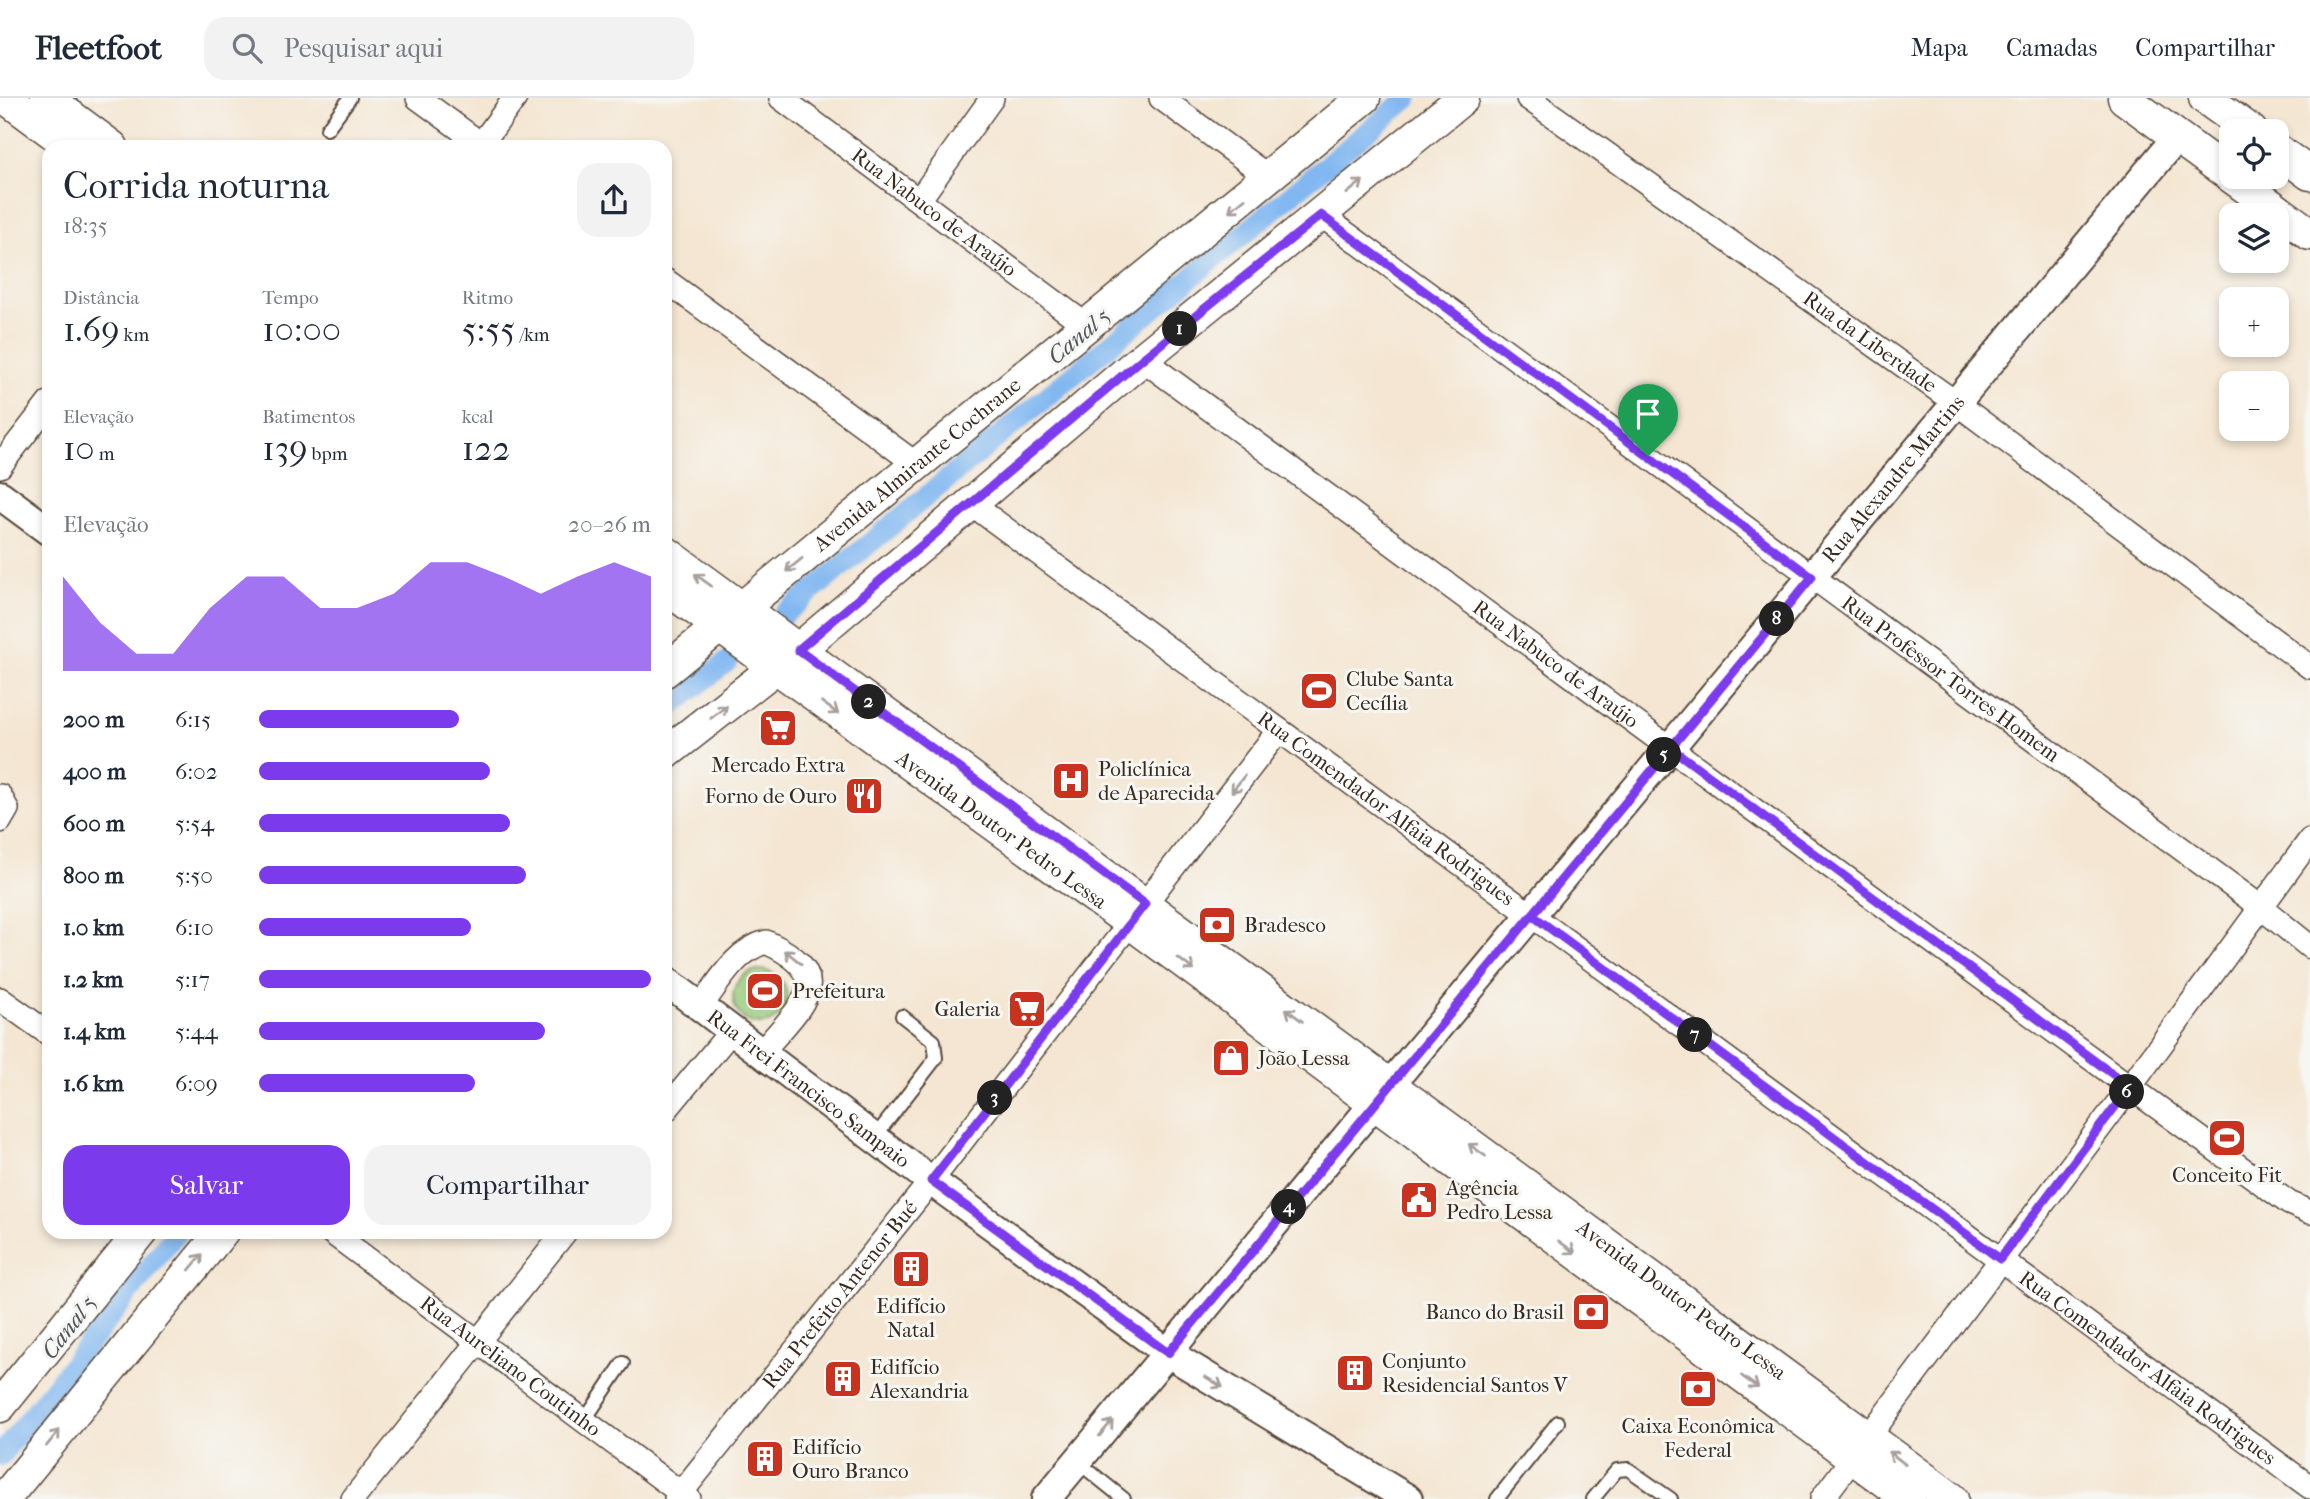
<!DOCTYPE html>
<html lang="pt">
<meta charset="utf-8">
<style>
:root{--surface:#fff;--page:#f2f2f3;--text:#1f2937;--muted:#747a83;--line:#e0e1e3;--accent:#7c3aed}
body{margin:0;font-family:"IM FELL French Canon",serif;background:var(--page);color:var(--text);height:100vh;display:flex;flex-direction:column;font-size:26px;white-space:nowrap}
*{box-sizing:border-box;margin:0}
p{font-size:23px;color:var(--muted)}
.icon{flex:none;width:38px;height:38px;fill:none;stroke:currentColor;stroke-width:2;stroke-linecap:round;stroke-linejoin:round}
.map{position:relative;flex:1;overflow:hidden}
.details{position:absolute;left:42px;top:42px;width:630px;height:1099px;display:flex;flex-direction:column;background:var(--surface);border-radius:21px;box-shadow:0 4px 10px #0003}
.details>*{flex:none}
.fabs{position:absolute;left:2219px;top:21px;display:grid;gap:14px}
.fabs a{display:grid;place-items:center;width:70px;height:70px;border-radius:14px;background:var(--surface);box-shadow:0 4px 10px #0003;font-size:35px}
.pin{position:absolute;display:grid;place-items:center;width:60px;height:60px;color:#fff;margin:-72px -30px;border-radius:50% 50% 50% 0;rotate:-45deg;box-shadow:0 0 7px #0007}
.pin .icon{rotate:45deg}
.km{position:absolute;width:35px;height:35px;margin:-18px;border-radius:50%;background:#222;color:#fff;font-size:19px;line-height:35px;text-align:center}
.round{display:grid;place-items:center;flex:none;width:74px;height:74px;border-radius:21px;background:var(--page)}
.head{display:flex;align-items:center;justify-content:space-between;height:119px;padding:0 21px}
h1{font-size:38px;font-weight:600;line-height:52px}
.figures{display:grid;grid-template-columns:repeat(3,1fr);gap:10px;height:119px;padding:7px 21px}
.figures div{display:grid;align-content:center}
.figures b{font-size:35px;font-weight:600}
.figures small{font-size:19px;font-weight:400}
.figures p{font-size:19px}
.chart{height:196px;padding:14px 21px}
.chart p{display:flex;justify-content:space-between}
.chart svg{width:100%;height:126px;margin-top:7px;fill:var(--accent);opacity:.7}
.primary-button{display:flex;gap:14px;margin-top:auto;padding:14px 21px}
.primary-button a{flex:1;height:80px;border-radius:21px;background:var(--accent);color:#fff;font-size:28px;font-weight:600;line-height:80px;text-align:center}
.primary-button a+a{background:var(--page);color:var(--text)}
ul{padding:0 21px;list-style:none;font-size:23px}
li{display:grid;grid-template-columns:112px 84px 1fr;align-items:center;height:52px}
li i{height:18px;border-radius:9px;background:var(--accent)}
header{display:flex;align-items:center;gap:42px;box-sizing:border-box;height:98px;padding:0 35px;background:var(--surface);border-bottom:2px solid var(--line)}
header strong{font-size:33px}
nav{display:flex;gap:38px;margin-inline-start:auto;font-size:24px}
.search{width:490px;height:63px;background:var(--page);display:flex;align-items:center;gap:18px;box-sizing:border-box;padding:0 24px;border-radius:21px;color:var(--muted);font-size:26px}
.map>svg:first-child{display:block}
.green{fill:#96c979;stroke:#687a4c;stroke-width:2}
.lines{fill:none;stroke-linecap:round;stroke-linejoin:round}
.canal{stroke:#82b8f1;stroke-width:21}
.service-casing{stroke:#574639;stroke-width:16}
.minor-casing{stroke:#574639;stroke-width:26}
.tertiary-casing{stroke:#574639;stroke-width:32}
.secondary-casing{stroke:#574639;stroke-width:35}
.service{stroke:#fff;stroke-width:12}
.minor{stroke:#fff;stroke-width:23}
.tertiary{stroke:#fff;stroke-width:28}
.secondary{stroke:#fff;stroke-width:32}
.oneway{stroke:#a79f9a}
.route-casing{stroke:#fff;stroke-width:14}
.route{stroke:#7c3aed;stroke-width:9}
.labels{text-anchor:middle;dominant-baseline:central;stroke-width:6;stroke-linejoin:round;paint-order:stroke}
.street-label{font-size:21px;fill:#3b2a1e;stroke:#f6f6f2}
.poi-label{font-size:21px;fill:#3b2a1e;stroke:#f6f6f2;text-anchor:start}
.water-label{font-size:23px;font-style:italic;fill:#50555d;stroke:#f6f6f2}
</style>
<header>
<strong>Fleetfoot</strong>
<div class="search"><svg class="icon" aria-label="search" viewBox="0 0 24 24"><circle cx="10" cy="10" r="6"/><path d="M15 15l6 6"/></svg>Pesquisar aqui</div>
<nav><a>Mapa</a><a>Camadas</a><a>Compartilhar</a></nav>
</header>
<div class="map">
<svg width="2310" height="1401" viewBox="0 0 2310 1401">
<rect width="100%" height="100%" fill="#f6f6f2"/>
<filter id="ink" filterUnits="userSpaceOnUse"><feTurbulence type="fractalNoise" baseFrequency=".0143" numOctaves="2"/><feDisplacementMap in="SourceGraphic" scale="14" xChannelSelector="R" yChannelSelector="G"/><feConvolveMatrix kernelMatrix="1 2 1 2 8 2 1 2 1" color-interpolation-filters="sRGB"/></filter>
<filter id="wash" filterUnits="userSpaceOnUse"><feTurbulence type="fractalNoise" baseFrequency=".00686" numOctaves="4" result="noise"/><feDisplacementMap in="SourceGraphic" scale="28" xChannelSelector="R" yChannelSelector="G"/><feGaussianBlur stdDeviation="1.57" result="paint"/><feColorMatrix in="noise" values="0 0 0 0 0 0 0 0 0 0 0 0 0 0 0 0 0 1.4 0 .05"/><feComposite in="paint" operator="in"/></filter>
<g filter="url(#wash)">
<rect width="100%" height="100%" fill="#f4e6d2"/>
<!-- green -->
<circle class="green" cx="760" cy="899" r="27"/>
<g class="lines">
<!-- canal -->
<g class="canal">
<path d="M783,517l625,-517"/>
<path d="M665,613l63,-50"/>
<path d="M1,1357l176,-223"/>
</g>
</g>
</g>
<g filter="url(#ink)">
<g class="lines">
<defs>
<g id="service">
<path d="M327,31l23,-31"/>
<path d="M874,1040l62,-80 -2,-17 -32,-25"/>
<path d="M584,1323l39,-58"/>
<path d="M1078,1364l46,37"/>
<path d="M1497,1401l61,-77"/>
<path d="M1593,1401l24,-29 11,-1 43,30"/>
</g>
<g id="minor">
<path d="M418,0l67,49"/>
<path id="s1" d="M781,0l306,228"/>
<path d="M1161,0l109,80"/>
<path id="s2" d="M1528,0l428,305 354,264"/>
<path d="M479,49l36,-49"/>
<path d="M919,102l73,-102"/>
<path id="s3" d="M1321,117l941,693 48,39"/>
<path d="M665,182l251,184"/>
<path id="s4" d="M1142,261l988,728 159,116 21,9"/>
<path d="M0,368l49,-63"/>
<path id="s5" d="M970,405l1340,984"/>
<path d="M0,698l7,13 -7,12"/>
<path d="M0,901l49,35"/>
<path d="M701,908c18,-24 35,-56 65,-64 76,35 34,64 -4,110"/>
<path d="M665,1013l67,-81"/>
<path id="s6" d="M331,1134l358,267"/>
<path d="M353,1401l212,-267"/>
<path id="s7" d="M676,1401l255,-318 348,-451"/>
<path d="M1822,1401l308,-412 180,-247"/>
</g>
<g id="tertiary">
<path d="M0,397l49,36"/>
<path id="s8" d="M665,882l266,201 237,172 240,146"/>
<path id="s9" d="M1046,1401l1131,-1362"/>
</g>
<g id="secondary">
<path d="M6,0l66,49"/>
<path d="M46,0l66,49"/>
<path d="M2124,0l107,78"/>
<path d="M2205,0l46,33"/>
<path d="M2277,52l33,24"/>
<path d="M2232,79l78,57"/>
<path id="s10" d="M665,454l1287,947"/>
<path id="s11" d="M665,489l466,336 778,576"/>
<path id="s12" d="M665,573l699,-573"/>
<path d="M665,656l133,-104 344,-291 321,-261"/>
<path d="M0,1308l141,-174"/>
<path d="M4,1401l218,-267"/>
</g>
</defs>
<!-- service casing -->
<use href="#service" class="service-casing"/>
<!-- minor casing -->
<use href="#minor" class="minor-casing"/>
<!-- tertiary casing -->
<use href="#tertiary" class="tertiary-casing"/>
<!-- secondary casing -->
<use href="#secondary" class="secondary-casing"/>
<!-- service -->
<use href="#service" class="service"/>
<!-- minor -->
<use href="#minor" class="minor"/>
<!-- tertiary -->
<use href="#tertiary" class="tertiary"/>
<!-- secondary -->
<use href="#secondary" class="secondary"/>
</g>
<!-- one-way arrows -->
<defs><path id="oneway-shaft" d="M-6 0H5M1.5-3L5.5 0L1.5 3" fill="none" stroke-width="1.6" stroke-linecap="round" stroke-linejoin="round" transform="scale(1.75)"/></defs>
<g class="oneway">
<use href="#oneway-shaft" transform="translate(1355 89) rotate(-39)"/>
<use href="#oneway-shaft" transform="translate(1237 107) rotate(141)"/>
<use href="#oneway-shaft" transform="translate(794 467) rotate(141)"/>
<use href="#oneway-shaft" transform="translate(703 482) rotate(-144)"/>
<use href="#oneway-shaft" transform="translate(830 610) rotate(36)"/>
<use href="#oneway-shaft" transform="translate(719 614) rotate(-38)"/>
<use href="#oneway-shaft" transform="translate(1238 686) rotate(128)"/>
<use href="#oneway-shaft" transform="translate(793 859) rotate(-141)"/>
<use href="#oneway-shaft" transform="translate(1186 866) rotate(37)"/>
<use href="#oneway-shaft" transform="translate(1294 917) rotate(-143)"/>
<use href="#oneway-shaft" transform="translate(1477 1052) rotate(-144)"/>
<use href="#oneway-shaft" transform="translate(1567 1149) rotate(36)"/>
<use href="#oneway-shaft" transform="translate(196 1164) rotate(-50)"/>
<use href="#oneway-shaft" transform="translate(1214 1284) rotate(31)"/>
<use href="#oneway-shaft" transform="translate(1750 1284) rotate(36)"/>
<use href="#oneway-shaft" transform="translate(1106 1330) rotate(-50)"/>
<use href="#oneway-shaft" transform="translate(53 1340) rotate(-51)"/>
<use href="#oneway-shaft" transform="translate(1897 1360) rotate(-143)"/>
</g>
</g>
<g class="lines" filter="url(#ink)">
<defs>
<path id="route" d="M1648,358l-327,-241 -179,144 -344,291 347,254 -214,277 237,172 503,-605 459,339 -130,172 -468,-344c93,-112 187,-225 280,-338l-164,-121"/>
</defs>
<!-- route casing -->
<use href="#route" class="route-casing"/>
<!-- route -->
<use href="#route" class="route"/>
</g>
<!-- icons -->
<defs>
<symbol id="stadium-square" viewBox="-11 -11 22 22"><rect x="-9" y="-9" width="18" height="18" rx="4" fill="#c8321e" stroke="#f6f6f2"/><path d="M0-5a6.5 5 0 1 0 0 10a6.5 5 0 1 0 0-10ZM-3.5-1.8h7v3.6h-7Z" fill="#fff"/></symbol>
<symbol id="supermarket-square" viewBox="-11 -11 22 22"><rect x="-9" y="-9" width="18" height="18" rx="4" fill="#c8321e" stroke="#f6f6f2"/><path d="M-6-5.5h2.5l.6 2H6L4.5 2H-2.5L-4.4-4H-6ZM-1.5 3.2a1.3 1.3 0 1 0 .1 0ZM3 3.2a1.3 1.3 0 1 0 .1 0Z" fill="#fff"/></symbol>
<symbol id="hospital-square" viewBox="-11 -11 22 22"><rect x="-9" y="-9" width="18" height="18" rx="4" fill="#c8321e" stroke="#f6f6f2"/><path d="M-5-5h3v3.5h4V-5h3V5h-3V1.5h-4V5h-3Z" fill="#fff"/></symbol>
<symbol id="restaurant-square" viewBox="-11 -11 22 22"><rect x="-9" y="-9" width="18" height="18" rx="4" fill="#c8321e" stroke="#f6f6f2"/><path d="M-5-6h1v4h1v-4h1v4h1v-4h1v5L-1.5 .5V6h-2V.5L-5-1ZM5-6V6H3V1.5H1.5Q1.5-4 5-6Z" fill="#fff"/></symbol>
<symbol id="bank-square" viewBox="-11 -11 22 22"><rect x="-9" y="-9" width="18" height="18" rx="4" fill="#c8321e" stroke="#f6f6f2"/><path d="M-6-4H6V4H-6ZM0-2.3a2.3 2.3 0 1 0 0 4.6a2.3 2.3 0 1 0 0-4.6Z" fill="#fff"/></symbol>
<symbol id="shop-square" viewBox="-11 -11 22 22"><rect x="-9" y="-9" width="18" height="18" rx="4" fill="#c8321e" stroke="#f6f6f2"/><path d="M-5-2.5h2.3a2.7 3.5 0 0 1 5.4 0H5L5.5 6h-11ZM-1.5-2.5h3a1.5 2.3 0 0 0-3 0Z" fill="#fff"/></symbol>
<symbol id="civic-square" viewBox="-11 -11 22 22"><rect x="-9" y="-9" width="18" height="18" rx="4" fill="#c8321e" stroke="#f6f6f2"/><path d="M-.6-6.5H3V-4.5H.6V-3L4-1V1h2V6H-6V1h2V-1L-.6-3ZM-1.2 2.5V6h2.4V2.5Z" fill="#fff"/></symbol>
<symbol id="building-square" viewBox="-11 -11 22 22"><rect x="-9" y="-9" width="18" height="18" rx="4" fill="#c8321e" stroke="#f6f6f2"/><path d="M-4-6H4V6H1V3H-1V6H-4ZM-2.5-4.3h1.7v1.8h-1.7ZM.8-4.3h1.7v1.8H.8ZM-2.5-1h1.7V.8h-1.7ZM.8-1h1.7V.8H.8Z" fill="#fff"/></symbol>
</defs>
<g fill-rule="evenodd">
<use href="#stadium-square" x="1297" y="571" width="44" height="44"/>
<use href="#supermarket-square" x="756" y="608" width="44" height="44"/>
<use href="#hospital-square" x="1049" y="661" width="44" height="44"/>
<use href="#restaurant-square" x="842" y="676" width="44" height="44"/>
<use href="#bank-square" x="1195" y="805" width="44" height="44"/>
<use href="#stadium-square" x="743" y="871" width="44" height="44"/>
<use href="#supermarket-square" x="1005" y="889" width="44" height="44"/>
<use href="#shop-square" x="1209" y="938" width="44" height="44"/>
<use href="#stadium-square" x="2205" y="1018" width="44" height="44"/>
<use href="#civic-square" x="1397" y="1080" width="44" height="44"/>
<use href="#building-square" x="889" y="1149" width="44" height="44"/>
<use href="#bank-square" x="1569" y="1192" width="44" height="44"/>
<use href="#building-square" x="1333" y="1253" width="44" height="44"/>
<use href="#building-square" x="821" y="1259" width="44" height="44"/>
<use href="#bank-square" x="1676" y="1269" width="44" height="44"/>
<use href="#building-square" x="743" y="1339" width="44" height="44"/>
</g>
<g class="labels">
<!-- street labels -->
<g class="street-label">
<text stroke="none"><textPath href="#s1" startOffset="191">Rua Nabuco de Araújo</textPath></text>
<text stroke="none"><textPath href="#s2" startOffset="420">Rua da Liberdade</textPath></text>
<text stroke="none"><textPath href="#s12" startOffset="326">Avenida Almirante Cochrane</textPath></text>
<text stroke="none"><textPath href="#s9" startOffset="1326">Rua Alexandre Martins</textPath></text>
<text stroke="none"><textPath href="#s4" startOffset="514">Rua Nabuco de Araújo</textPath></text>
<text stroke="none"><textPath href="#s3" startOffset="782">Rua Professor Torres Homem</textPath></text>
<text stroke="none"><textPath href="#s5" startOffset="516">Rua Comendador Alfaia Rodrigues</textPath></text>
<text stroke="none"><textPath href="#s11" startOffset="415">Avenida Doutor Pedro Lessa</textPath></text>
<text stroke="none"><textPath href="#s8" startOffset="180">Rua Frei Francisco Sampaio</textPath></text>
<text stroke="none"><textPath href="#s7" startOffset="262">Rua Prefeito Antenor Bué</textPath></text>
<text stroke="none"><textPath href="#s10" startOffset="1262">Avenida Doutor Pedro Lessa</textPath></text>
<text stroke="none"><textPath href="#s6" startOffset="224">Rua Aureliano Coutinho</textPath></text>
<text stroke="none"><textPath href="#s5" startOffset="1461">Rua Comendador Alfaia Rodrigues</textPath></text>
</g>
<!-- poi labels -->
<g class="poi-label">
<text x="1346" y="581">Clube Santa<tspan x="1346" dy="24">Cecília</tspan></text>
<text x="778" y="667" text-anchor="middle">Mercado Extra</text>
<text x="1098" y="671">Policlínica<tspan x="1098" dy="24">de Aparecida</tspan></text>
<text x="837" y="698" text-anchor="end">Forno de Ouro</text>
<text x="1244" y="827">Bradesco</text>
<text x="792" y="893">Prefeitura</text>
<text x="1000" y="911" text-anchor="end">Galeria</text>
<text x="1258" y="960">João Lessa</text>
<text x="2227" y="1077" text-anchor="middle">Conceito Fit</text>
<text x="1446" y="1090">Agência<tspan x="1446" dy="24">Pedro Lessa</tspan></text>
<text x="911" y="1208" text-anchor="middle">Edifício<tspan x="911" dy="24">Natal</tspan></text>
<text x="1564" y="1214" text-anchor="end">Banco do Brasil</text>
<text x="1382" y="1263">Conjunto<tspan x="1382" dy="24">Residencial Santos V</tspan></text>
<text x="870" y="1269">Edifício<tspan x="870" dy="24">Alexandria</tspan></text>
<text x="1698" y="1328" text-anchor="middle">Caixa Econômica<tspan x="1698" dy="24">Federal</tspan></text>
<text x="792" y="1349">Edifício<tspan x="792" dy="24">Ouro Branco</tspan></text>
</g>
<!-- water labels -->
<g class="water-label">
<text transform="translate(1079 238) rotate(-40)">Canal 5</text>
<text transform="translate(69 1229) rotate(-52)">Canal 5</text>
</g>
</g>
</svg>
<div class="fabs">
<a><svg class="icon" aria-label="locate" viewBox="0 0 24 24"><circle cx="12" cy="12" r="6"/><path d="M12 2v4M12 18v4M2 12h4M18 12h4"/></svg></a>
<a><svg class="icon" aria-label="layers" viewBox="0 0 24 24"><path d="M12 4l9 5-9 5-9-5zM3 14l9 5 9-5"/></svg></a>
<a>+</a>
<a>−</a>
</div>
<div class="pin" style="left:1648px;top:358px;background:#1e9e55"><svg class="icon" aria-label="arrive" viewBox="0 0 24 24"><path d="M6 21V4h12l-3 4 3 4H6"/></svg></div>
<b class="km" style="left:1180px;top:231px">1</b>
<b class="km" style="left:869px;top:604px">2</b>
<b class="km" style="left:995px;top:1000px">3</b>
<b class="km" style="left:1289px;top:1109px">4</b>
<b class="km" style="left:1664px;top:657px">5</b>
<b class="km" style="left:2127px;top:994px">6</b>
<b class="km" style="left:1695px;top:937px">7</b>
<b class="km" style="left:1777px;top:521px">8</b>
<section class="details">
<div class="head"><div><h1>Corrida noturna</h1><p>18:35</p></div><a class="round"><svg class="icon" aria-label="share" viewBox="0 0 24 24"><path d="M12 15V3M7 8l5-5 5 5M5 13v7h14v-7"/></svg></a></div>
<div class="figures">
<div><p>Distância</p><b>1.69<small> km</small></b></div>
<div><p>Tempo</p><b>10:00</b></div>
<div><p>Ritmo</p><b>5:55<small> /km</small></b></div>
</div>
<div class="figures">
<div><p>Elevação</p><b>10<small> m</small></b></div>
<div><p>Batimentos</p><b>139<small> bpm</small></b></div>
<div><p>kcal</p><b>122</b></div>
</div>
<div class="chart"><p><span>Elevação</span>20–26 m</p>
<svg viewBox="0 0 160 44" preserveAspectRatio="none"><path d="M0 44V11L10 27L20 38L30 38L40 22L50 11L60 11L70 22L80 22L90 17L100 6L110 6L120 11L130 17L140 11L150 6L160 11V44z"/></svg>
</div>
<ul>
<li><b>200 m</b>6:15<i style="width:51%"></i></li>
<li><b>400 m</b>6:02<i style="width:59%"></i></li>
<li><b>600 m</b>5:54<i style="width:64%"></i></li>
<li><b>800 m</b>5:50<i style="width:68%"></i></li>
<li><b>1.0 km</b>6:10<i style="width:54%"></i></li>
<li><b>1.2 km</b>5:17<i style="width:100%"></i></li>
<li><b>1.4 km</b>5:44<i style="width:73%"></i></li>
<li><b>1.6 km</b>6:09<i style="width:55%"></i></li>
</ul>
<div class="primary-button"><a>Salvar</a><a>Compartilhar</a></div>
</section>
</div>
